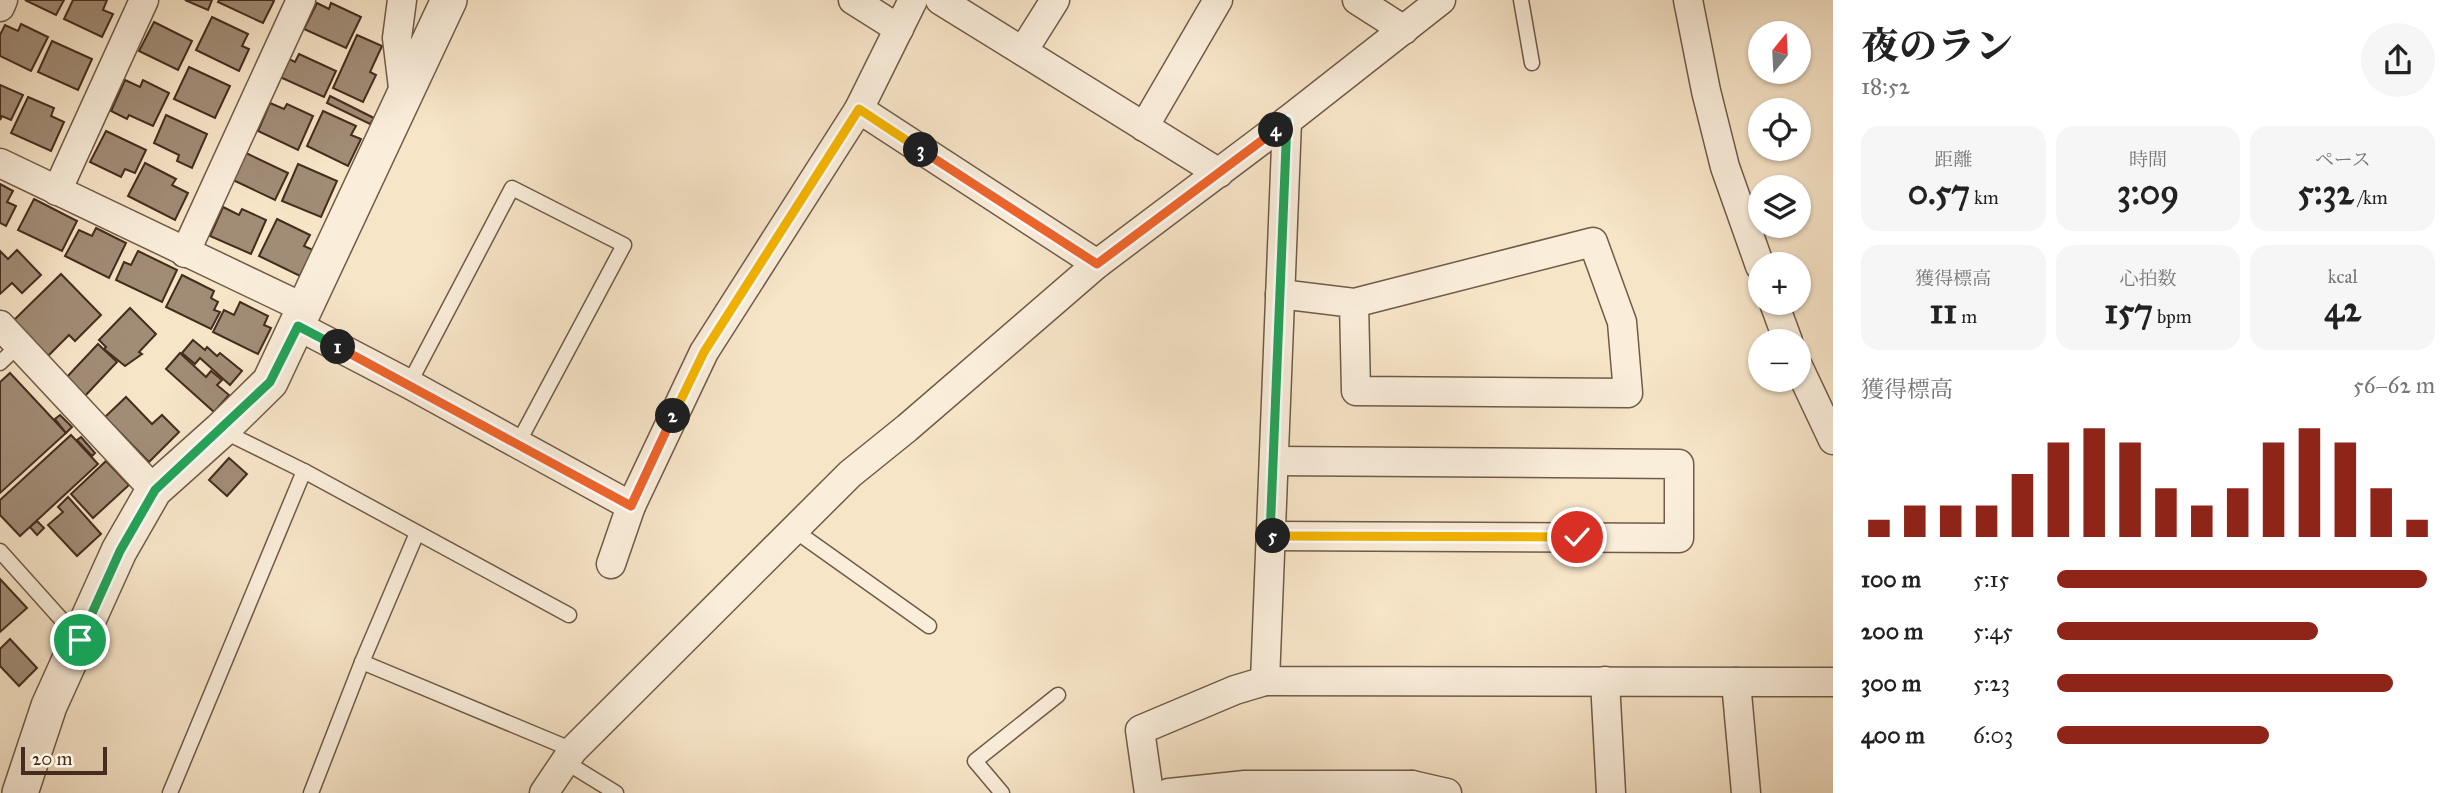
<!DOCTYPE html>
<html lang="ja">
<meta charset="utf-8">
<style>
:root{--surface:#fff;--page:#f6f6f6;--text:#222;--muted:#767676;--accent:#8f2418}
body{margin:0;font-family:"IM FELL Great Primer","Noto Serif JP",serif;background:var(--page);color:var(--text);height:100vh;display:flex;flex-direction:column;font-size:26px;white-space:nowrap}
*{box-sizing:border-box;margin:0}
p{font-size:23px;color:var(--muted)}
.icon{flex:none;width:38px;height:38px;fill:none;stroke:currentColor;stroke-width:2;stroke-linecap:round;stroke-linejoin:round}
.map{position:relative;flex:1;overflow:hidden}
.details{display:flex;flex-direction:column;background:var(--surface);width:630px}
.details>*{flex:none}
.needle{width:46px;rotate:18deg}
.buttons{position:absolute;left:1748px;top:21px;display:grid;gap:14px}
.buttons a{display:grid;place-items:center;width:63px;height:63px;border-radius:50%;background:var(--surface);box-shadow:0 2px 5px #0004;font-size:35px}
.scale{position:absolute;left:21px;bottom:18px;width:86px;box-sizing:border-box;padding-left:7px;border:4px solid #442c1e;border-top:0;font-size:19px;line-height:24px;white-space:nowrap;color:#442c1e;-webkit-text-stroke:5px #faeedb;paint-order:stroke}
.pin{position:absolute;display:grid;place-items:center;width:60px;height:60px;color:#fff;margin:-30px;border:4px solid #fff;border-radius:50%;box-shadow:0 2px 7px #0007}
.km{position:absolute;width:35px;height:35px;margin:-18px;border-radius:50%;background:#222;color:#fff;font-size:19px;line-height:35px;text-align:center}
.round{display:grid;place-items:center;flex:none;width:74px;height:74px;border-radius:37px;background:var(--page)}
.head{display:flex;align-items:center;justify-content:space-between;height:119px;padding:0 28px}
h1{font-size:38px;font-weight:800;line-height:52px}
.figures{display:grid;grid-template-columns:repeat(3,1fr);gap:10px;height:119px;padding:7px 28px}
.figures div{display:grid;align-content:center;border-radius:18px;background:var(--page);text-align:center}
.figures b{font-size:35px;font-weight:800}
.figures small{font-size:19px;font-weight:400}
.figures p{font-size:19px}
.chart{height:196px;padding:14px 28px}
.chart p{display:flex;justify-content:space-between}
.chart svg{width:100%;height:126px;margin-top:7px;stroke:var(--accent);stroke-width:6}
ul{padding:0 28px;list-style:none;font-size:23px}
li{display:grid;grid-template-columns:112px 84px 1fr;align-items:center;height:52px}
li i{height:18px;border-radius:9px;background:var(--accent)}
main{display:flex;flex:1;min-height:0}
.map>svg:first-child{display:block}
.building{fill:#a18c76;stroke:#442c1e;stroke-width:2}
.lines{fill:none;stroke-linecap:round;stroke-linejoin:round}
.service-casing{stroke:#715a48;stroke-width:17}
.minor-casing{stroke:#715a48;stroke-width:31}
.tertiary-casing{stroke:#715a48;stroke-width:38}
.service{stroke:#faeedb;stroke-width:14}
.minor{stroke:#faeedb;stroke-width:28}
.tertiary{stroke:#faeedb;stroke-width:35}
.split-1-casing{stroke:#fff;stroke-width:14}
.split-2-casing{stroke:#fff;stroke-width:14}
.split-3-casing{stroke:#fff;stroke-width:14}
.split-4-casing{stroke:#fff;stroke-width:14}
.split-5-casing{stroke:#fff;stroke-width:14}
.split-6-casing{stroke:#fff;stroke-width:14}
.split-1{stroke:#22a559;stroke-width:9}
.split-2{stroke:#f0652b;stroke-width:9}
.split-3{stroke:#f5b400;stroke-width:9}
.split-4{stroke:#f0652b;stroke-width:9}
.split-5{stroke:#22a559;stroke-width:9}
.split-6{stroke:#f5b400;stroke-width:9}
</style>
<main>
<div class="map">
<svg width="1833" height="793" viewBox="0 0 1833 793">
<rect width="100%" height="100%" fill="#f7e5c8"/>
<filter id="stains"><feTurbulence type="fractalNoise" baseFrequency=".00286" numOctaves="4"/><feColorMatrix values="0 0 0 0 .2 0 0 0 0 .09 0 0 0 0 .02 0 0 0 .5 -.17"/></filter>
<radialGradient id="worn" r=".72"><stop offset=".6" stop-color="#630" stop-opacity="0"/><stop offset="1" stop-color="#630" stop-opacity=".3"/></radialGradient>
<!-- building -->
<g class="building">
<path d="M25,0h39l-8,15z"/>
<path d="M73,0h34l-4,10 10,4 -11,23 -38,-18z"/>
<path d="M185,0h27l-4,10z"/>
<path d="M219,0h53l2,1 -11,22 -45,-21z"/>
<path d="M317,3l12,6 2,-6 30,14 -15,31 -42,-19z"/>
<path d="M212,17l36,17 -6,12 7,3 -10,22 -43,-21z"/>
<path d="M154,22l38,19 -14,29 -39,-19z"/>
<path d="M21,24l27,13 -17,34 -31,-15v-21l5,-10 13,6z"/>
<path d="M357,35l25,11 -12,26 6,3 -13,27 -30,-14z"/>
<path d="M52,41l40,18 -14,31 -40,-18z"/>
<path d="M299,54l37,17 -12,26 -44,-20 9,-18 6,3z"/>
<path d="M189,67l41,19 -15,32 -41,-19z"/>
<path d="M125,80l15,7 3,-7 26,13 -16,33 -24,-11 -2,4 -16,-8z"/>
<path d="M0,85l23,10 -12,25 -9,-4 -2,4z"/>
<path d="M330,96l44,22 -4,6 -43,-21z"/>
<path d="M28,97l26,11 -3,8 13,6 -13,29 -40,-18z"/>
<path d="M270,103l14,6 3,-5 26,12 -15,34 -40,-19z"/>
<path d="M323,111l33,15 -5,9 10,4 -13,27 -41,-20z"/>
<path d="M166,115l41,19 -15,34 -15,-7 2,-6 -25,-12z"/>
<path d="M106,131l40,19 -11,23 -10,-4 -4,8 -31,-15z"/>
<path d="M246,153l42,20 -13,27 -42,-20z"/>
<path d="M145,163l31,16 -4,6 16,8 -13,27 -47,-24z"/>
<path d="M298,164l39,17 -16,36 -39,-16z"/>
<path d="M0,184l13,7 -6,11 9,4 -10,20 -6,-3z"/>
<path d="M34,199l43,22 -15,30 -44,-21z"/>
<path d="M223,207l16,8 3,-6 24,11 -15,34 -41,-18z"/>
<path d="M277,219l33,16 -6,11 9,4 -13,26 -41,-20z"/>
<path d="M96,228l30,15 -17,35 -44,-22 14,-26 13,6z"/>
<path d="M17,250l24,25 -19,18 -10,-10 -12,11v-43l8,8z"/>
<path d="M138,251l39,19 -15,32 -46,-22 8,-18 7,3z"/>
<path d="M61,274l40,41 -26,26 -6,-6 -21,21 -34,-36z"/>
<path d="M182,275l32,16 -3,7 7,4 -4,8 6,2 -9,17 -45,-22z"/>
<path d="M240,302l28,14 -4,9 7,3 -13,26 -45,-22 11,-22 10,5z"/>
<path d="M130,308l26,26 -17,18 3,2 -17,12 -21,-17 2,-2 -7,-7z"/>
<path d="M193,340l12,10 2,-3 10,9 3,-3 22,18 -12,14 -30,-27 -5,6 -13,-11z"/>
<path d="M98,344l19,18 -33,35 -19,-18z"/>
<path d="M180,353l26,24 5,-6 11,9 -5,5 12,10 -15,17 -48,-43z"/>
<path d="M10,373l56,60 -66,60v-111z"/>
<path d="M126,397l26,27 10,-9 17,17 -30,30 -44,-45z"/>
<path d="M60,415l12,12 -6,6 -11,-14z"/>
<path d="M71,435l27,29 -78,72 -20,-21v-15z"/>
<path d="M81,437l14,16 -3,3 -15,-16z"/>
<path d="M229,458l18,16 -20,22 -18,-16z"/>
<path d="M106,461l23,24 -36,33 -22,-24z"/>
<path d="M68,497l33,37 -24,22 -29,-31 15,-13 -5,-5z"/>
<path d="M37,521l7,7 -7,7 -7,-8z"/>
<path d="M0,579l27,29 -27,24z"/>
<path d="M10,639l27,29 -18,18 -19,-20v-17z"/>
</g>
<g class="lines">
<defs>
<g id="service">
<path d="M1521,0l11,63"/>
<path d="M0,363l18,-17"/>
<path d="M409,384l103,-196 112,57 -107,200"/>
<path d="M223,431l81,40 265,144"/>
<path d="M794,530l135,96"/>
<path d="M0,551l79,88"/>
<path d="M362,662l211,88"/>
<path d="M564,761l52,32"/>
<path d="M170,793l134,-322"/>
<path d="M311,793l51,-131 55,-129"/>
<path d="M1002,793l-27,-32 83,-66"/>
</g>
<g id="minor">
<path d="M402,0l-5,38 7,58"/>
<path d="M853,0l46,29"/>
<path d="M940,0l279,173"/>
<path d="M1357,0l47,30"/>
<path d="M1688,0l18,91 19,76 35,99"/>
<path d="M0,7l3,-7"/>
<path d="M1023,51l32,-51"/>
<path d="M859,109l238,155"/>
<path d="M1287,121l-22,560 568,1"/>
<path d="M1144,127l74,-127"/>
<path d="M0,163l306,146"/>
<path d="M57,191l87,-191"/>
<path d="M185,253l116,-253"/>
<path d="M1280,294l74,9 239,-61 29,80 6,71 -272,-2 -2,-88"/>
<path d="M1774,303l14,38"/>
<path d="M0,325l154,165"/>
<path d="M298,326l111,58 222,122"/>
<path d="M1799,368l34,72"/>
<path d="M1271,536l408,2v-74l-405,-3"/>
<path d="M611,564l20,-58 73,-154 155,-243 54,-109"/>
<path d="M1605,681l6,112"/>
<path d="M1736,682l10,111"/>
<path d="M544,793l29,-43 277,-276 57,-46 190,-164 190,-143 154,-121"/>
<path d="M1149,793l-9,-63 95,-40 30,-9"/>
<path d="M1169,793l76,-8h167"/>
<path d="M1414,793l-2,-8 35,8"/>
</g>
<path id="tertiary" d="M20,793l29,-87 70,-155 35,-61 67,-60 49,-48 179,-382"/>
</defs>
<!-- service casing -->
<use href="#service" class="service-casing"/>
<!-- minor casing -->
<use href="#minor" class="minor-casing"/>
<!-- tertiary casing -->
<use href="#tertiary" class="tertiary-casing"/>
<!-- service -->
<use href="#service" class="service"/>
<!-- minor -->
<use href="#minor" class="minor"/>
<!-- tertiary -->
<use href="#tertiary" class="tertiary"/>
</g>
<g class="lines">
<defs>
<path id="split-1" d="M80,640l40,-89 35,-61 115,-108 28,-56 40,21"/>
<path id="split-2" d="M338,347l293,159 42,-90"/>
<path id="split-3" d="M673,416l31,-64 155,-243 62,41"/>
<path id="split-4" d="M921,150l176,114 179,-134"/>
<path id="split-5" d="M1273,536h-3l17,-415 -11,9"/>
<path id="split-6" d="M1273,536l304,1"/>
</defs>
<!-- split-1 casing -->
<use href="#split-1" class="split-1-casing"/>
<!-- split-2 casing -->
<use href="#split-2" class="split-2-casing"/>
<!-- split-3 casing -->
<use href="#split-3" class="split-3-casing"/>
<!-- split-4 casing -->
<use href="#split-4" class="split-4-casing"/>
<!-- split-5 casing -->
<use href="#split-5" class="split-5-casing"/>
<!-- split-6 casing -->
<use href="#split-6" class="split-6-casing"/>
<!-- split-1 -->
<use href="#split-1" class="split-1"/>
<!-- split-2 -->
<use href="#split-2" class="split-2"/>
<!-- split-3 -->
<use href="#split-3" class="split-3"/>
<!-- split-4 -->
<use href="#split-4" class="split-4"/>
<!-- split-5 -->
<use href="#split-5" class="split-5"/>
<!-- split-6 -->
<use href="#split-6" class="split-6"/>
</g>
<rect width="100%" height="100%" filter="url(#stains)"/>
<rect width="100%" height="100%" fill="url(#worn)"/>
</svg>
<div class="buttons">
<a><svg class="needle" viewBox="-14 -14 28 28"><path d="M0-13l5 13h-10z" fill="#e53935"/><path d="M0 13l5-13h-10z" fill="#767676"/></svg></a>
<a><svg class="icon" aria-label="locate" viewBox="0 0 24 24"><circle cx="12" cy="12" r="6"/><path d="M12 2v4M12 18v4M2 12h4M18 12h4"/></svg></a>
<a><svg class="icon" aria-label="layers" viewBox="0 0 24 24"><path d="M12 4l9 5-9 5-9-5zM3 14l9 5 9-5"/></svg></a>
<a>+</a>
<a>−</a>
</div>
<div class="scale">20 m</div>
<div class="pin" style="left:80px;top:640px;background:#1e9e55"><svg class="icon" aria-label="arrive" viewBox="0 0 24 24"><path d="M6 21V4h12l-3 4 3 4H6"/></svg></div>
<div class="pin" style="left:1577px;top:537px;background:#d93025"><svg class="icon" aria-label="check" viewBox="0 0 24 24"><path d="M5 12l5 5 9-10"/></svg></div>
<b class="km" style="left:338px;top:347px">1</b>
<b class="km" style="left:673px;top:416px">2</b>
<b class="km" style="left:921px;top:150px">3</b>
<b class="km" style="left:1276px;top:130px">4</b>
<b class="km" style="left:1273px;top:536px">5</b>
</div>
<section class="details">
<div class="head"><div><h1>夜のラン</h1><p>18:52</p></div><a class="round"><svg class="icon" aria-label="share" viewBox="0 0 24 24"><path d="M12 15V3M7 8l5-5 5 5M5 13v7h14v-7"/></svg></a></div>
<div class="figures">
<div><p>距離</p><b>0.57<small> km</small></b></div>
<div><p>時間</p><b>3:09</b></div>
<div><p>ペース</p><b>5:32<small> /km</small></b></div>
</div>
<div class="figures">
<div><p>獲得標高</p><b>11<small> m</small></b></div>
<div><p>心拍数</p><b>157<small> bpm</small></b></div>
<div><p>kcal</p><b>42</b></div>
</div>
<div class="chart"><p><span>獲得標高</span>56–62 m</p>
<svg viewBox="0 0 160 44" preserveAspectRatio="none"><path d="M5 44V38M15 44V33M25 44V33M35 44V33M45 44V22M55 44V11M65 44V6M75 44V11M85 44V27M95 44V33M105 44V27M115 44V11M125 44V6M135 44V11M145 44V27M155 44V38"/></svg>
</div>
<ul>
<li><b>100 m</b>5:15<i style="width:98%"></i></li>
<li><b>200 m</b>5:45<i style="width:69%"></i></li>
<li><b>300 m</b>5:23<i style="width:89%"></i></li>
<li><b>400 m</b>6:03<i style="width:56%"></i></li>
</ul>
</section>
</main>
